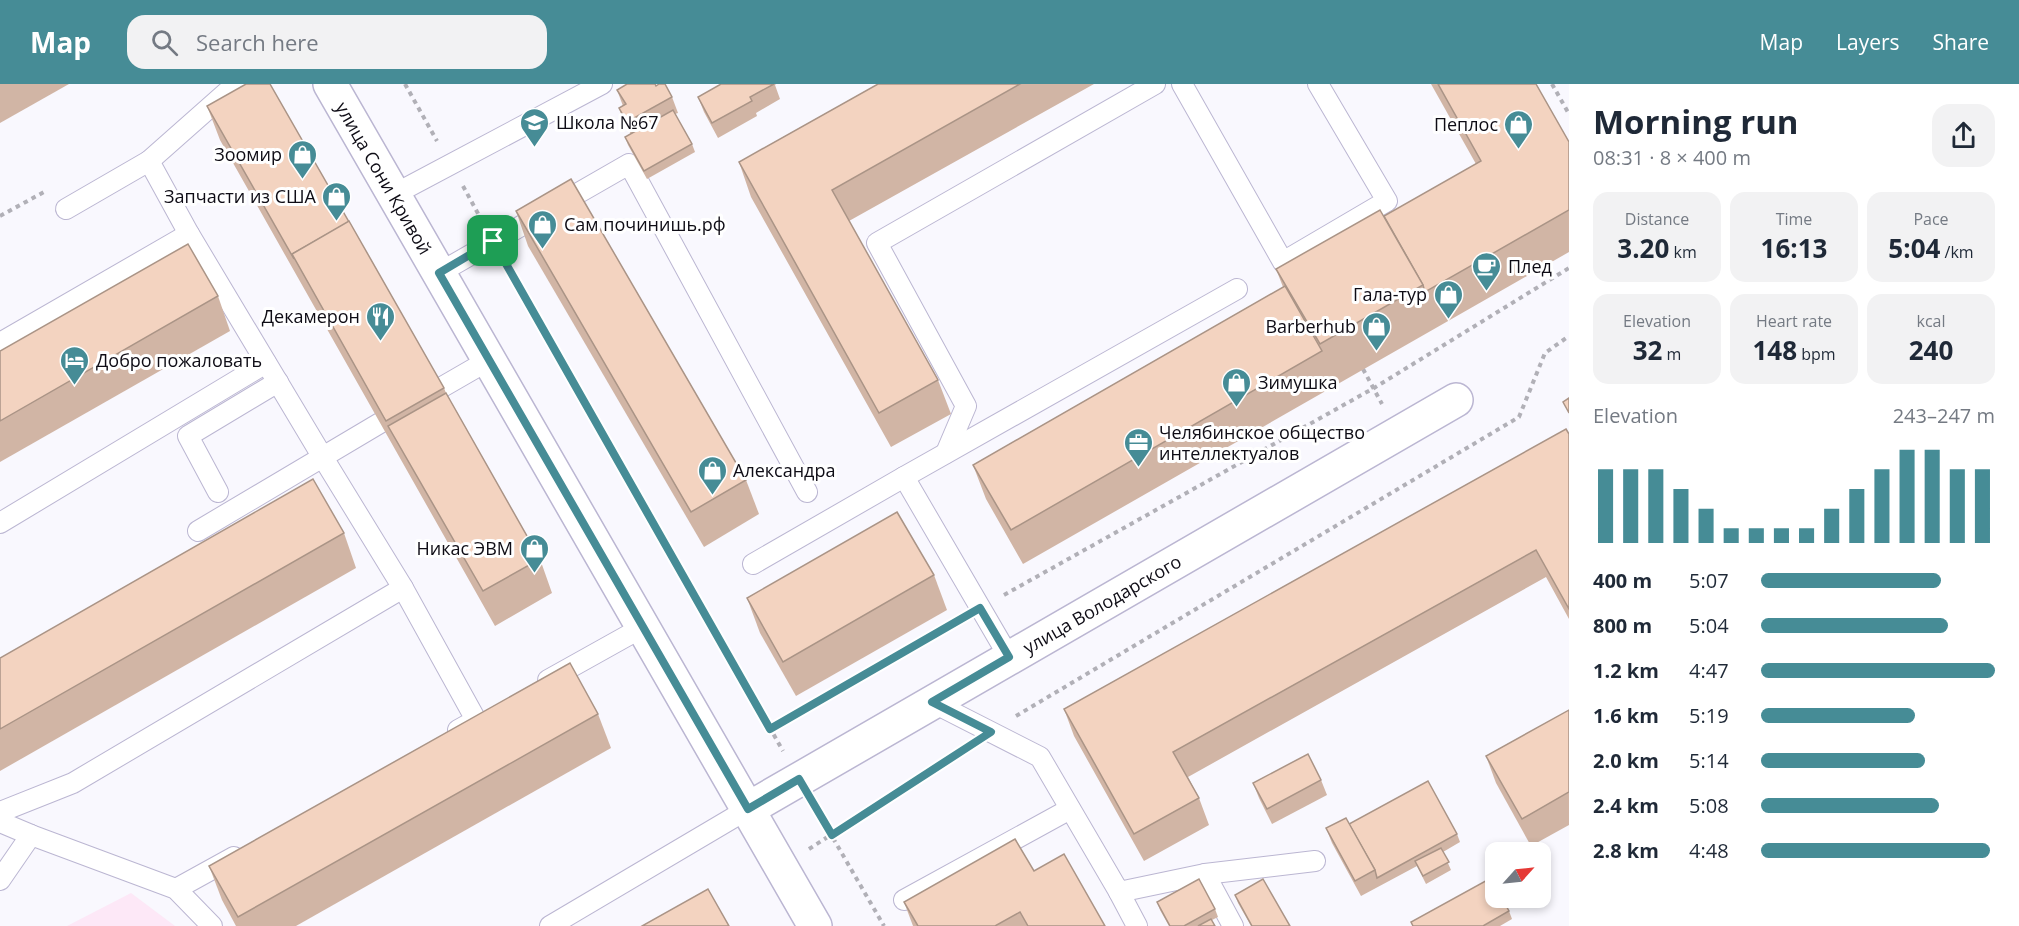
<!DOCTYPE html>
<meta charset="utf-8">
<style>
:root{--surface:#fff;--page:#f2f2f3;--text:#1f2937;--muted:#747a83;--accent:#468c96}
body{margin:0;font-family:"Open Sans",sans-serif;background:var(--page);color:var(--text);height:100vh;display:flex;flex-direction:column;font-size:22px;white-space:nowrap}
*{box-sizing:border-box;margin:0}
p{font-size:20px;color:var(--muted)}
.icon{flex:none;width:33px;height:33px;fill:none;stroke:currentColor;stroke-width:2;stroke-linecap:round;stroke-linejoin:round}
.map{position:relative;flex:1;overflow:hidden}
.details{display:flex;flex-direction:column;background:var(--surface);width:450px}
.details>*{flex:none}
.needle{width:39px;rotate:63deg}
.fabs{position:absolute;left:1485px;top:758px;display:grid;gap:12px}
.fabs a{display:grid;place-items:center;width:66px;height:66px;border-radius:12px;background:var(--surface);box-shadow:0 3px 9px #0003;font-size:30px}
.pin{position:absolute;display:grid;place-items:center;width:51px;height:51px;color:#fff;margin:-26px;border-radius:12px;box-shadow:0 3px 9px #0006}
.round{display:grid;place-items:center;flex:none;width:63px;height:63px;border-radius:18px;background:var(--page)}
.summary{display:flex;align-items:center;justify-content:space-between;height:102px;padding:0 24px}
h1{font-size:33px;font-weight:700;line-height:45px}
.stats{display:grid;grid-template-columns:repeat(3,1fr);gap:9px;height:102px;padding:6px 24px}
.stats div{display:grid;align-content:center;border-radius:15px;background:var(--page);text-align:center}
.stats b{font-size:26px;font-weight:700}
.stats small{font-size:16px;font-weight:400}
.stats p{font-size:16px}
.chart{height:168px;padding:12px 24px}
.chart p{display:flex;justify-content:space-between}
.chart svg{width:100%;height:108px;margin-top:6px;stroke:var(--accent);stroke-width:6}
ul{padding:0 24px;list-style:none;font-size:20px}
li{display:grid;grid-template-columns:96px 72px 1fr;align-items:center;height:45px}
li i{height:15px;border-radius:8px;background:var(--accent)}
header{display:flex;align-items:center;gap:36px;box-sizing:border-box;height:84px;padding:0 30px;background:var(--accent);color:#fff}
header strong{font-size:28px}
nav{display:flex;gap:33px;margin-inline-start:auto;font-size:21px}
.search{width:420px;height:54px;background:var(--page);display:flex;align-items:center;gap:15px;box-sizing:border-box;padding:0 21px;border-radius:18px;color:var(--muted);font-size:22px}
main{display:flex;flex:1;min-height:0}
.map>svg:first-child{display:block}
.commercial{fill:#fde8f7}
.lines{fill:none;stroke-linecap:round;stroke-linejoin:round}
.service-casing{stroke:#bbb6d2;stroke-width:22}
.minor-casing{stroke:#bbb6d2;stroke-width:36}
.tertiary-casing{stroke:#bbb6d2;stroke-width:36}
.path{stroke:#b1b0b7;stroke-width:4;stroke-dasharray:4.5 4.5;stroke-linecap:butt}
.service{stroke:#fff;stroke-width:20}
.minor{stroke:#fff;stroke-width:33}
.tertiary{stroke:#fff;stroke-width:33}
.wall{fill:#d1b5a5}
.building{fill:#f3d3c0;stroke:#aa9486;stroke-width:1.5}
.route-casing{stroke:#fff;stroke-width:12}
.route{stroke:#468c96;stroke-width:8}
.labels{text-anchor:middle;dominant-baseline:central;stroke-width:6;stroke-linejoin:round;paint-order:stroke}
.poi-label{font-size:18px;fill:#0e0c15;stroke:#fff;text-anchor:start}
.street-label{font-size:18px;fill:#0e0c15;stroke:#fff}
</style>
<header>
<strong>Map</strong>
<div class="search"><svg class="icon" aria-label="search" viewBox="0 0 24 24"><circle cx="10" cy="10" r="6"/><path d="M15 15l6 6"/></svg>Search here</div>
<nav><a>Map</a><a>Layers</a><a>Share</a></nav>
</header>
<main>
<div class="map">
<svg width="1569" height="842" viewBox="0 0 1569 842">
<rect width="100%" height="100%" fill="#f9f8fe"/>
<!-- commercial -->
<path class="commercial" d="M131,809l44,33h-108z"/>
<g class="lines">
<defs>
<g id="service">
<path d="M236,0l-87,77 40,73 133,222 81,132 73,132 -18,10"/>
<path d="M1182,0l101,178 104,-61 -69,-117"/>
<path d="M393,111l209,-111"/>
<path d="M66,125l83,-48"/>
<path d="M439,189l190,-109 178,328"/>
<path d="M0,259l189,-109"/>
<path d="M437,306l52,-30"/>
<path d="M946,369l20,-47 -89,-163 278,-159"/>
<path d="M904,393l105,180"/>
<path d="M218,408l-30,-56 90,-54"/>
<path d="M0,439l266,-160"/>
<path d="M198,447l182,-108"/>
<path d="M753,480l151,-87 333,-188"/>
<path d="M548,596l95,-53"/>
<path d="M932,618l108,55 79,135 86,-18 110,-13"/>
<path d="M0,728l73,-29 330,-195"/>
<path d="M0,738l31,13 145,54 36,37"/>
<path d="M1205,790l28,52"/>
<path d="M0,796l31,-45"/>
<path d="M176,805l58,-32"/>
<path d="M1119,808l18,34"/>
<path d="M904,816l166,-91"/>
<path d="M550,842l198,-117"/>
</g>
<path id="minor" d="M748,725l708,-409"/>
<path id="tertiary" d="M330,0l485,842"/>
</defs>
<!-- service casing -->
<use href="#service" class="service-casing"/>
<!-- minor casing -->
<use href="#minor" class="minor-casing"/>
<!-- tertiary casing -->
<use href="#tertiary" class="tertiary-casing"/>
<!-- path -->
<g class="path">
<path d="M405,0l32,57"/>
<path d="M1552,0l17,30"/>
<path d="M463,102l18,33"/>
<path d="M0,132l44,-24"/>
<path d="M507,181l276,486"/>
<path d="M1363,285l19,35"/>
<path d="M1004,511l370,-207 195,-120"/>
<path d="M1016,632l503,-299 26,-64 24,-17"/>
<path d="M770,645l188,-108"/>
<path d="M815,723l69,119"/>
<path d="M809,765l155,-100"/>
</g>
<!-- service -->
<use href="#service" class="service"/>
<!-- minor -->
<use href="#minor" class="minor"/>
<!-- tertiary -->
<use href="#tertiary" class="tertiary"/>
</g>
<!-- wall -->
<g class="wall">
<path d="M0,0h69l-69,39z"/>
<path d="M721,0h55l-1,1 5,14 -24,14 1,3 -39,22 -14,-26 -6,-15z"/>
<path d="M878,0h216l-245,137 89,159 13,34 -60,33 -140,-250 -12,-35z"/>
<path d="M1431,0h105l33,58v110l-546,312 -37,-65 -13,-34 310,-178 -7,-18 108,-53 92,-52z"/>
<path d="M656,2l16,11 6,16 -3,1 17,30 3,8 -48,27 -19,-34 -3,-8 6,-3 -7,-11 -5,-15 4,-2 -6,-16z"/>
<path d="M207,22l237,282 2,5 94,166 12,34 -57,33 -275,-486z"/>
<path d="M516,127l230,269 13,34 -55,33 -176,-301z"/>
<path d="M218,212l12,35 -230,131v-111z"/>
<path d="M1569,350v185l-23,-42 -358,200 11,21 10,27 -65,36 -70,-125 -10,-27z"/>
<path d="M344,449l12,35 -356,203v-113z"/>
<path d="M934,491l13,35 -151,86 -36,-63 -13,-35z"/>
<path d="M1569,626v115l-38,21 -35,-63 -10,-27z"/>
<path d="M598,630l13,34 -315,178h-60l-14,-26 -13,-34z"/>
<path d="M1321,696l6,15 -55,29 -13,-26 -6,-15z"/>
<path d="M1349,740l108,10 3,8 -17,10 8,18 -25,14 -9,-18 -56,30 -29,-53 -6,-15z"/>
<path d="M1034,787l71,55h-192l-9,-24z"/>
<path d="M1235,811l55,31h-39l-13,-23z"/>
<path d="M1157,818l58,7 3,8 -6,3 3,6h-46l-9,-16z"/>
<path d="M1509,827l3,8 -12,7h-87l-2,-4z"/>
</g>
<!-- building -->
<g class="building">
<path d="M246,0h24l79,138 -57,32 2,5 -87,-153z"/>
<path d="M627,0h28l1,2 3,-2h6l7,13 -45,25 -8,-14 7,-4 -9,-14z"/>
<path d="M721,0h53l-24,13 2,4 -40,22 -14,-26z"/>
<path d="M878,0h142l-188,106 106,190 -59,33 -140,-251z"/>
<path d="M1438,0h98l33,58v68l-144,82 -2,-7 -39,-69 97,-55z"/>
<path d="M673,26l19,34 -48,27 -19,-34z"/>
<path d="M571,95l175,301 -55,32 -175,-301z"/>
<path d="M1380,126l43,75 -103,59 -44,-75z"/>
<path d="M349,137l95,167 -58,33 -94,-167z"/>
<path d="M188,160l30,52 -218,125v-70z"/>
<path d="M1285,202l37,65 -311,179 -38,-65z"/>
<path d="M446,309l94,166 -57,32 -95,-165z"/>
<path d="M1569,314v15l-6,-11z"/>
<path d="M1566,345l3,5v175l-33,-59 -363,202 26,46 -65,36 -70,-125z"/>
<path d="M313,395l31,54 -344,196v-71z"/>
<path d="M897,428l37,63 -151,87 -36,-64z"/>
<path d="M570,579l28,51 -360,203 -29,-51z"/>
<path d="M1569,626v82l-47,27 -36,-63z"/>
<path d="M1308,670l13,26 -54,29 -14,-26z"/>
<path d="M1428,697l29,53 -80,44 -2,-8 -26,-46z"/>
<path d="M1346,734l29,52 -20,11 -29,-53z"/>
<path d="M1015,755l19,32 30,-17 41,72h-77l-8,-14 -25,14h-77l-14,-24z"/>
<path d="M1441,764l8,14 -26,14 -8,-15z"/>
<path d="M1491,794l5,9v10h5l8,14 -26,15h-70l-2,-4z"/>
<path d="M1199,795l16,30 -31,17h-14l-13,-24z"/>
<path d="M1263,795l27,47h-38l-17,-31z"/>
<path d="M708,805l21,37h-87z"/>
<path d="M1211,835l4,7h-17z"/>
</g>
<g class="lines">
<defs>
<path id="route" d="M493,157l277,488 210,-121 29,49 -77,45 59,30 -159,103 -33,-56 -51,30 -309,-536z"/>
</defs>
<!-- route casing -->
<use href="#route" class="route-casing"/>
<!-- route -->
<use href="#route" class="route"/>
</g>
<!-- icons -->
<defs>
<symbol id="school-pin" viewBox="-11 -11 22 30"><path d="M0 17L-7.5 6A9.5 9.5 0 1 1 7.5 6Z" fill="#468c96" stroke="#fff"/><path d="M0-5L7-2L0 1L-7-2ZM-4 1L0 2.5L4 1V4Q0 6-4 4Z" fill="#fff"/></symbol>
<symbol id="shop-pin" viewBox="-11 -11 22 30"><path d="M0 17L-7.5 6A9.5 9.5 0 1 1 7.5 6Z" fill="#468c96" stroke="#fff"/><path d="M-5-2.5h2.3a2.7 3.5 0 0 1 5.4 0H5L5.5 6h-11ZM-1.5-2.5h3a1.5 2.3 0 0 0-3 0Z" fill="#fff"/></symbol>
<symbol id="cafe-pin" viewBox="-11 -11 22 30"><path d="M0 17L-7.5 6A9.5 9.5 0 1 1 7.5 6Z" fill="#468c96" stroke="#fff"/><path d="M-5.5-4.5H6V0H3Q3 3.5 0 3.5H-2.5Q-5.5 3.5-5.5 0ZM3-3.2v2h1.7v-2ZM-6 4.5H4V6H-6Z" fill="#fff"/></symbol>
<symbol id="restaurant-pin" viewBox="-11 -11 22 30"><path d="M0 17L-7.5 6A9.5 9.5 0 1 1 7.5 6Z" fill="#468c96" stroke="#fff"/><path d="M-5-6h1v4h1v-4h1v4h1v-4h1v5L-1.5 .5V6h-2V.5L-5-1ZM5-6V6H3V1.5H1.5Q1.5-4 5-6Z" fill="#fff"/></symbol>
<symbol id="hotel-pin" viewBox="-11 -11 22 30"><path d="M0 17L-7.5 6A9.5 9.5 0 1 1 7.5 6Z" fill="#468c96" stroke="#fff"/><path d="M-6-4.5h1.5V1H6V5H4.5V3h-9V5H-6ZM-4 0a1.8 1.8 0 1 1 3.6 0ZM.5 0V-2.5h3Q6-2.5 6 0Z" fill="#fff"/></symbol>
<symbol id="office-pin" viewBox="-11 -11 22 30"><path d="M0 17L-7.5 6A9.5 9.5 0 1 1 7.5 6Z" fill="#468c96" stroke="#fff"/><path d="M-6-3h4V-5.5h4V-3h4V5H-6ZM-1-4.5V-3h2v-1.5ZM-6 0V1H6V0Z" fill="#fff"/></symbol>
</defs>
<g fill-rule="evenodd">
<use href="#school-pin" x="518" y="22" width="33" height="45"/>
<use href="#shop-pin" x="1502" y="24" width="33" height="45"/>
<use href="#shop-pin" x="286" y="54" width="33" height="45"/>
<use href="#shop-pin" x="320" y="96" width="33" height="45"/>
<use href="#shop-pin" x="526" y="124" width="33" height="45"/>
<use href="#cafe-pin" x="1470" y="166" width="33" height="45"/>
<use href="#shop-pin" x="1432" y="194" width="33" height="45"/>
<use href="#restaurant-pin" x="364" y="216" width="33" height="45"/>
<use href="#shop-pin" x="1360" y="226" width="33" height="45"/>
<use href="#hotel-pin" x="58" y="260" width="33" height="45"/>
<use href="#shop-pin" x="1220" y="282" width="33" height="45"/>
<use href="#office-pin" x="1122" y="342" width="33" height="45"/>
<use href="#shop-pin" x="696" y="370" width="33" height="45"/>
<use href="#shop-pin" x="518" y="448" width="33" height="45"/>
</g>
<g class="labels">
<!-- poi labels -->
<g class="poi-label">
<text x="556" y="38">Школа №67</text>
<text x="1498" y="40" text-anchor="end">Пеплос</text>
<text x="282" y="70" text-anchor="end">Зоомир</text>
<text x="316" y="112" text-anchor="end">Запчасти из США</text>
<text x="564" y="140">Сам починишь.рф</text>
<text x="1508" y="182">Плед</text>
<text x="1427" y="210" text-anchor="end">Гала-тур</text>
<text x="360" y="232" text-anchor="end">Декамерон</text>
<text x="1356" y="242" text-anchor="end">Barberhub</text>
<text x="96" y="276">Добро пожаловать</text>
<text x="1258" y="298">Зимушка</text>
<text x="1159" y="348">Челябинское общество<tspan x="1159" dy="21">интеллектуалов</tspan></text>
<text x="733" y="386">Александра</text>
<text x="513" y="464" text-anchor="end">Никас ЭВМ</text>
</g>
<!-- street labels -->
<g class="street-label">
<text transform="translate(384 94) rotate(60)">улица Сони Кривой</text>
<text transform="translate(1102 520) rotate(-30)">улица Володарского</text>
</g>
</g>
</svg>
<div class="fabs">
<a><svg class="needle" viewBox="-14 -14 28 28"><path d="M0-13l5 13h-10z" fill="#e53935"/><path d="M0 13l5-13h-10z" fill="#747a83"/></svg></a>
</div>
<div class="pin" style="left:493px;top:157px;background:#1e9e55"><svg class="icon" aria-label="arrive" viewBox="0 0 24 24"><path d="M6 21V4h12l-3 4 3 4H6"/></svg></div>
</div>
<section class="details">
<div class="summary"><div><h1>Morning run</h1><p>08:31 · 8 × 400 m</p></div><a class="round"><svg class="icon" aria-label="share" viewBox="0 0 24 24"><path d="M12 15V3M7 8l5-5 5 5M5 13v7h14v-7"/></svg></a></div>
<div class="stats">
<div><p>Distance</p><b>3.20<small> km</small></b></div>
<div><p>Time</p><b>16:13</b></div>
<div><p>Pace</p><b>5:04<small> /km</small></b></div>
</div>
<div class="stats">
<div><p>Elevation</p><b>32<small> m</small></b></div>
<div><p>Heart rate</p><b>148<small> bpm</small></b></div>
<div><p>kcal</p><b>240</b></div>
</div>
<div class="chart"><p><span>Elevation</span>243–247 m</p>
<svg viewBox="0 0 160 44" preserveAspectRatio="none"><path d="M5 44V14M15 44V14M25 44V14M35 44V22M45 44V30M55 44V38M65 44V38M75 44V38M85 44V38M95 44V30M105 44V22M115 44V14M125 44V6M135 44V6M145 44V14M155 44V14"/></svg>
</div>
<ul>
<li><b>400 m</b>5:07<i style="width:77%"></i></li>
<li><b>800 m</b>5:04<i style="width:80%"></i></li>
<li><b>1.2 km</b>4:47<i style="width:100%"></i></li>
<li><b>1.6 km</b>5:19<i style="width:66%"></i></li>
<li><b>2.0 km</b>5:14<i style="width:70%"></i></li>
<li><b>2.4 km</b>5:08<i style="width:76%"></i></li>
<li><b>2.8 km</b>4:48<i style="width:98%"></i></li>
</ul>
</section>
</main>
